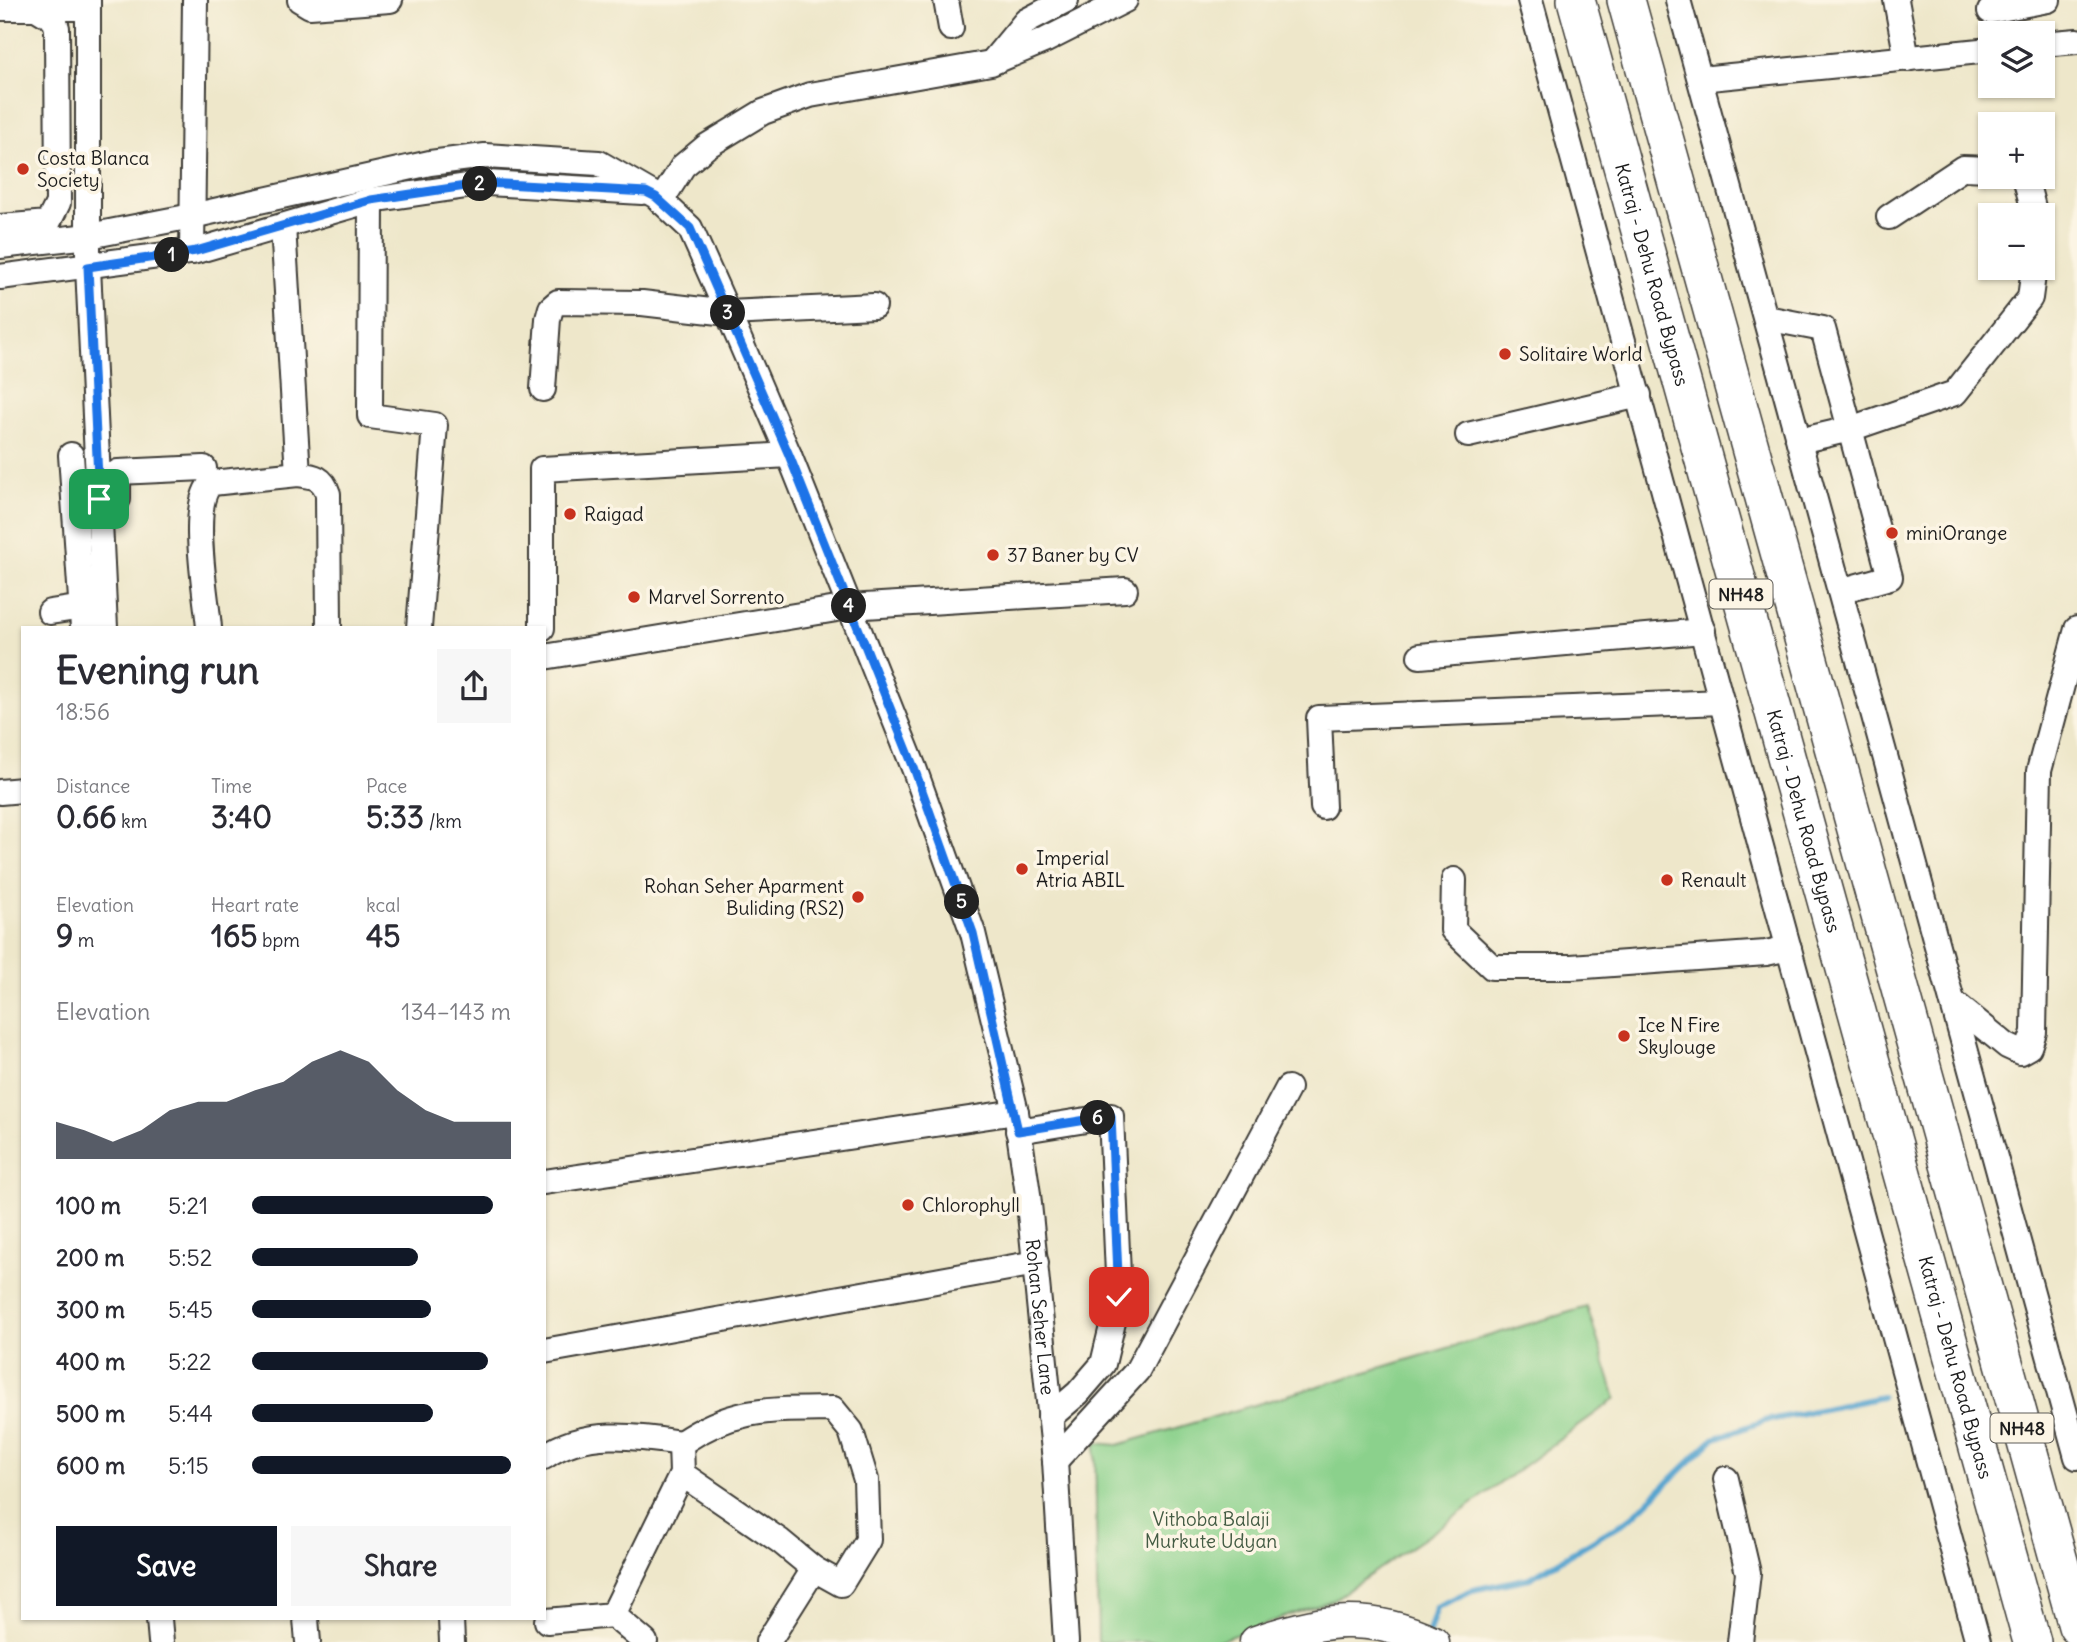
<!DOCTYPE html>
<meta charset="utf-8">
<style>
:root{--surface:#fff;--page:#f7f7f7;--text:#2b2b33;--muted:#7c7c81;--accent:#111827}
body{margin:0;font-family:Delius,sans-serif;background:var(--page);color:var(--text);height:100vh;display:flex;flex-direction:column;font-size:26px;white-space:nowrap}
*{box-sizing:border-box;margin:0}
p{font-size:23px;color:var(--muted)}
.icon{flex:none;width:38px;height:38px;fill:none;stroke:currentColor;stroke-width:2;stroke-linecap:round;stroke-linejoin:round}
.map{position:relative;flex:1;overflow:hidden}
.sheet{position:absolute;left:21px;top:626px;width:525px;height:994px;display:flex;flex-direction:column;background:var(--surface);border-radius:0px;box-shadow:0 2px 5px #0004}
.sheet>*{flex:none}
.controls{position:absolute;left:1978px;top:21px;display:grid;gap:14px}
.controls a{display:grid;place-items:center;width:77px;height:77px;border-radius:0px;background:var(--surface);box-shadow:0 2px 5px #0004;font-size:35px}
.pin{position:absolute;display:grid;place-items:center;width:60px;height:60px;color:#fff;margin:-30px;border-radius:14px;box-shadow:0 4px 10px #0006}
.km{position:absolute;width:35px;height:35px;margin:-18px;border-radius:50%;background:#222;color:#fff;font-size:19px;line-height:35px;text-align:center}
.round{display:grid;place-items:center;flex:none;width:74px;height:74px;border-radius:0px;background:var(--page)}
.summary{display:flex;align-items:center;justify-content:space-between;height:119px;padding:0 35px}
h1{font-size:38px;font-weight:700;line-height:52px}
.metrics{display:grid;grid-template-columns:repeat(3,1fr);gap:10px;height:119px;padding:7px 35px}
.metrics div{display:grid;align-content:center}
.metrics b{font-size:30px;font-weight:700}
.metrics small{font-size:19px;font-weight:400}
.metrics p{font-size:19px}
.chart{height:196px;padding:14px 35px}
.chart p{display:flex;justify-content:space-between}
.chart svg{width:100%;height:126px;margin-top:7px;fill:var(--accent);opacity:.7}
.cta{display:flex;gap:14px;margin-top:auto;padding:14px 35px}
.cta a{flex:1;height:80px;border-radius:0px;background:var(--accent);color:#fff;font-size:28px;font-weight:700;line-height:80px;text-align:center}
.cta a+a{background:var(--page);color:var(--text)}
ul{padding:0 35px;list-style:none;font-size:23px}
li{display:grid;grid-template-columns:112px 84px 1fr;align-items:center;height:52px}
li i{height:18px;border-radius:9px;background:var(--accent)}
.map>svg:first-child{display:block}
.green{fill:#8bd18c;stroke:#547654;stroke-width:2}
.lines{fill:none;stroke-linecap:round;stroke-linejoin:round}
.stream{stroke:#56a4cf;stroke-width:6}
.minor-casing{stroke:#3c3a36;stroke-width:28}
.major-casing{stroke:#3c3a36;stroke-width:35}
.highway-casing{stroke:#3c3a36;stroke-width:40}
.minor{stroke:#fff;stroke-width:24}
.major{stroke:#fff;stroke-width:32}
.highway{stroke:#fff;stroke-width:37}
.route-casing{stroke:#fff;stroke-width:14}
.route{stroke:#1a73e8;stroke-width:9}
.poi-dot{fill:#c8321e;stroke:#fcf5e5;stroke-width:2.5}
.labels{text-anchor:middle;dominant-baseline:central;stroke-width:7;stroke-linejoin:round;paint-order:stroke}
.shield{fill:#fcf5e5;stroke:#5f5d58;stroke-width:2}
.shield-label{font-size:18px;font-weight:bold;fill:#1c1c1c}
.poi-label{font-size:19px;fill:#1c1c1c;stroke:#fcf5e5;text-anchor:start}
.street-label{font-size:19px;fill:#1c1c1c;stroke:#fcf5e5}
.park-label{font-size:19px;fill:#435b43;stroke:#fcf5e5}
</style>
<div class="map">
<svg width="2077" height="1642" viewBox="0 0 2077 1642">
<rect width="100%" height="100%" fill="#fcf5e5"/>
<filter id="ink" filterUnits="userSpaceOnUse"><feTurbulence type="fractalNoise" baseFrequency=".0143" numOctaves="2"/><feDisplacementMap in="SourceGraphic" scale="14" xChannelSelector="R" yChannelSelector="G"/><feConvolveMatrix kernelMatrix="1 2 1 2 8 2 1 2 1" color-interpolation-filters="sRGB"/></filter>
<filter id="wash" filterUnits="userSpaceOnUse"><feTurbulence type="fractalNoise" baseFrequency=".00686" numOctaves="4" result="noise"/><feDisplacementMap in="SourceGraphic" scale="28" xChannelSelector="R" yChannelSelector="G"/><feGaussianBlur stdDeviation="1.57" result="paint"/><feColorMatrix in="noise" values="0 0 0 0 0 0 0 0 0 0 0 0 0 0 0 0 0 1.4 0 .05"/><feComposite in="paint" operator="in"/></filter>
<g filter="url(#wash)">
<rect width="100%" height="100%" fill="#eee7ca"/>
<!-- green -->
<path class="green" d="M1587,1307l29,91 -171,126 -112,76 -118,42h-117l-3,-199 23,2z"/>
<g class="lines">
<!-- stream -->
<path class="stream" d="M1429,1632l8,-25 35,-17 58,-12 101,-60 82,-79 51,-18 118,-24"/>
</g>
</g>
<g filter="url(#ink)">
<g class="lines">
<defs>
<g id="minor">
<path d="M88,0v267l17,361"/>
<path d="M300,0l10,6 80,-6"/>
<path d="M946,0l5,28"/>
<path d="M1530,0l448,1642"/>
<path d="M1678,0l399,1457"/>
<path d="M1896,0l11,59"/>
<path d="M0,8h88"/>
<path d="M1990,11l58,-11"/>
<path d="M2042,44l35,-3"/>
<path d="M993,61l33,-40 40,-21"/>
<path d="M1700,79l290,-29"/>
<path d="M2025,177l10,38"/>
<path d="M371,200l-1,216 65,9 -16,203"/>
<path d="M661,201l22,-35 24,-20 56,-34 47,-17 181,-32 55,-23 79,-40"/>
<path d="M1889,217l74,-49 27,1"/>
<path d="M0,227l48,-4 10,-20 -1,-175 -3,-9 -18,-11"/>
<path id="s1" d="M0,246l89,-10 103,-20 238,-53 55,-7 114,7 57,33 34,32 38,85 61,142 125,313 59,165 43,179 12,82 27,267 11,181"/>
<path d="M192,252l3,-252"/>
<path d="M0,277l196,-26 175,-51 116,-17 155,9"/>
<path d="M1766,318l57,11 67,248 -50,14"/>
<path d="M543,389l5,-70 3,-11 7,-6 84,1 86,10 146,-7"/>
<path d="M1468,435l171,-40"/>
<path d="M1799,441l51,-12 105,-36 75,-95 4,-30"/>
<path d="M71,455l12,173"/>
<path d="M298,474c16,2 25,3 30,20l1,134"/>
<path d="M99,499h19v-27l86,-4"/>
<path d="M50,612l47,-7"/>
<path d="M209,628c-2,-30 -21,-126 3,-145l86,-9 -15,-248"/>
<path d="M542,628v-159l247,-14"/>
<path d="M1420,656l283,-25"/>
<path d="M544,657l305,-50 276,-17"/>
<path d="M0,792l23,-2"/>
<path d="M1323,807l-4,-89 403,-16"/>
<path d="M1454,880l-1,50 39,37h79l195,-14 23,-5"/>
<path d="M1953,1002l54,44 13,6 9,-5 5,-15 5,-261 38,-142"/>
<path d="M1018,1131l93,-15 8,181 -16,67 -25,29 -28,24"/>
<path d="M544,1182l472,-70"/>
<path d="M544,1351l492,-88"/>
<path d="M544,1457c40,-29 91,-21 137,-14"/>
<path d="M1055,1461l82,-90 151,-283"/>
<path d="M1726,1479l22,94 -8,69"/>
<path d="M159,1619l2,23"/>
<path d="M306,1619l2,23"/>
<path d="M451,1619l1,23"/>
<path d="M547,1621l66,-6"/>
<path d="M645,1642l-32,-27 69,-141 -1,-31c53,-36 91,-33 152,-34l18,22 15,49 2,60 -27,44 -27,-15 -34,-28 -98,-67"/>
<path d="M768,1642l46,-73"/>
</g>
<path id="major" d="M1256,1642c65,-23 112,-30 177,0"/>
<g id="highway">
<path id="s2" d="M1576,0l456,1642"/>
<path d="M1626,0l451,1626"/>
</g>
</defs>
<!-- minor casing -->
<use href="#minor" class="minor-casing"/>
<!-- major casing -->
<use href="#major" class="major-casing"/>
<!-- highway casing -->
<use href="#highway" class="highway-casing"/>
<!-- minor -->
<use href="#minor" class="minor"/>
<!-- major -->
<use href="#major" class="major"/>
<!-- highway -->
<use href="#highway" class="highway"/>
</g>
</g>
<g class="lines" filter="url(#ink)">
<defs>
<path id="route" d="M99,499l-11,-232 108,-16 175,-51 115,-17 160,9 10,5 34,31 99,227 125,313 59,165 45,198 93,-15 8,181"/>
</defs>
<!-- route casing -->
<use href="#route" class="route-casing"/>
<!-- route -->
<use href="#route" class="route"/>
</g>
<!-- markers -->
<g class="poi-dot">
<circle cx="23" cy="169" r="7"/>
<circle cx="1505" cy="354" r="7"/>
<circle cx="570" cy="514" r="7"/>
<circle cx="1892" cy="533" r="7"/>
<circle cx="993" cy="555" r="7"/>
<circle cx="634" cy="597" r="7"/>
<circle cx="1022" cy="869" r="7"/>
<circle cx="1667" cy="880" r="7"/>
<circle cx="858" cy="897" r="7"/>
<circle cx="1624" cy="1036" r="7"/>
<circle cx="908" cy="1205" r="7"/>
</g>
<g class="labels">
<!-- shield labels -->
<g class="shield">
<rect x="1709.5" y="579.5" width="63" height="29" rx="5"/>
<rect x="1990.5" y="1413.5" width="63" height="29" rx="5"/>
</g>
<g class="shield-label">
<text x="1741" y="594">NH48</text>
<text x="2022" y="1428">NH48</text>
</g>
<!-- poi labels -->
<g class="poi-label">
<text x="37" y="158">Costa Blanca<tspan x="37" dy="22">Society</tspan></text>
<text x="1519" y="354">Solitaire World</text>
<text x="584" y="514">Raigad</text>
<text x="1906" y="533">miniOrange</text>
<text x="1007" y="555">37 Baner by CV</text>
<text x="648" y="597">Marvel Sorrento</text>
<text x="1036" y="858">Imperial<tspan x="1036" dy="22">Atria ABIL</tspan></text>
<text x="1681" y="880">Renault</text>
<text x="844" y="886" text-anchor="end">Rohan Seher Aparment<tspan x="844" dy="22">Buliding (RS2)</tspan></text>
<text x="1638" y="1025">Ice N Fire<tspan x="1638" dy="22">Skylouge</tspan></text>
<text x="922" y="1205">Chlorophyll</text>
</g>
<!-- street labels -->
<g class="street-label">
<text stroke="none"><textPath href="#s2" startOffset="285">Katraj - Dehu Road Bypass</textPath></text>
<text stroke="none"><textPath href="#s2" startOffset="852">Katraj - Dehu Road Bypass</textPath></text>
<text stroke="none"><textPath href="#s1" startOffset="1871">Rohan Seher Lane</textPath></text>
<text stroke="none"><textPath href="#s2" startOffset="1419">Katraj - Dehu Road Bypass</textPath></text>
</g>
<!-- park labels -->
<g class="park-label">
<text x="1211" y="1519">Vithoba Balaji<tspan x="1211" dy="22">Murkute Udyan</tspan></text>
</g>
</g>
</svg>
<div class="controls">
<a><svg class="icon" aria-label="layers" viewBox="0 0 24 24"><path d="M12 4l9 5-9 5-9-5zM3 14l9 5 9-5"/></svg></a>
<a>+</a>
<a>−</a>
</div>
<div class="pin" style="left:99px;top:499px;background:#1e9e55"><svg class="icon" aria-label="arrive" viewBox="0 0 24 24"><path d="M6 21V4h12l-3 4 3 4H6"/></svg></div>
<div class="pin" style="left:1119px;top:1297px;background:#d93025"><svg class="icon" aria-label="check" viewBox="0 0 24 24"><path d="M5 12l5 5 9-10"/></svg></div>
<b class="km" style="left:172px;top:255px">1</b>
<b class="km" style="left:480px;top:184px">2</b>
<b class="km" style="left:728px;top:313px">3</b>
<b class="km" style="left:849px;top:606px">4</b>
<b class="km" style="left:962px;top:902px">5</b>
<b class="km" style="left:1098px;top:1118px">6</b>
<section class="sheet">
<div class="summary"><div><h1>Evening run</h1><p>18:56</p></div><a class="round"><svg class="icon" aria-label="share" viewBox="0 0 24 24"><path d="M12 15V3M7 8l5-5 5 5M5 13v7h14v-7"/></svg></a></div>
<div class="metrics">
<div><p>Distance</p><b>0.66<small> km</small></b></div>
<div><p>Time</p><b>3:40</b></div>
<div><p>Pace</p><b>5:33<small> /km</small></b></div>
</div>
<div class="metrics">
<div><p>Elevation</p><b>9<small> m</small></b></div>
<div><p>Heart rate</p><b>165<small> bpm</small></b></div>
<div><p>kcal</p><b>45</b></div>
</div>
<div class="chart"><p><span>Elevation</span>134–143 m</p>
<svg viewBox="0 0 160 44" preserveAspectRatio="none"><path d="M0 44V31L10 34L20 38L30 34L40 27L50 24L60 24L70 20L80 17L90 10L100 6L110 10L120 20L130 27L140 31L150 31L160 31V44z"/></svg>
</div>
<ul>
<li><b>100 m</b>5:21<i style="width:93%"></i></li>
<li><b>200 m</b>5:52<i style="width:64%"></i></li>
<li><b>300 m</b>5:45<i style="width:69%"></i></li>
<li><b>400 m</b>5:22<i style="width:91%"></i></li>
<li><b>500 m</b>5:44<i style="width:70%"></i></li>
<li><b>600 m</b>5:15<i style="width:100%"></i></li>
</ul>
<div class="cta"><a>Save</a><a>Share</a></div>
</section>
</div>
